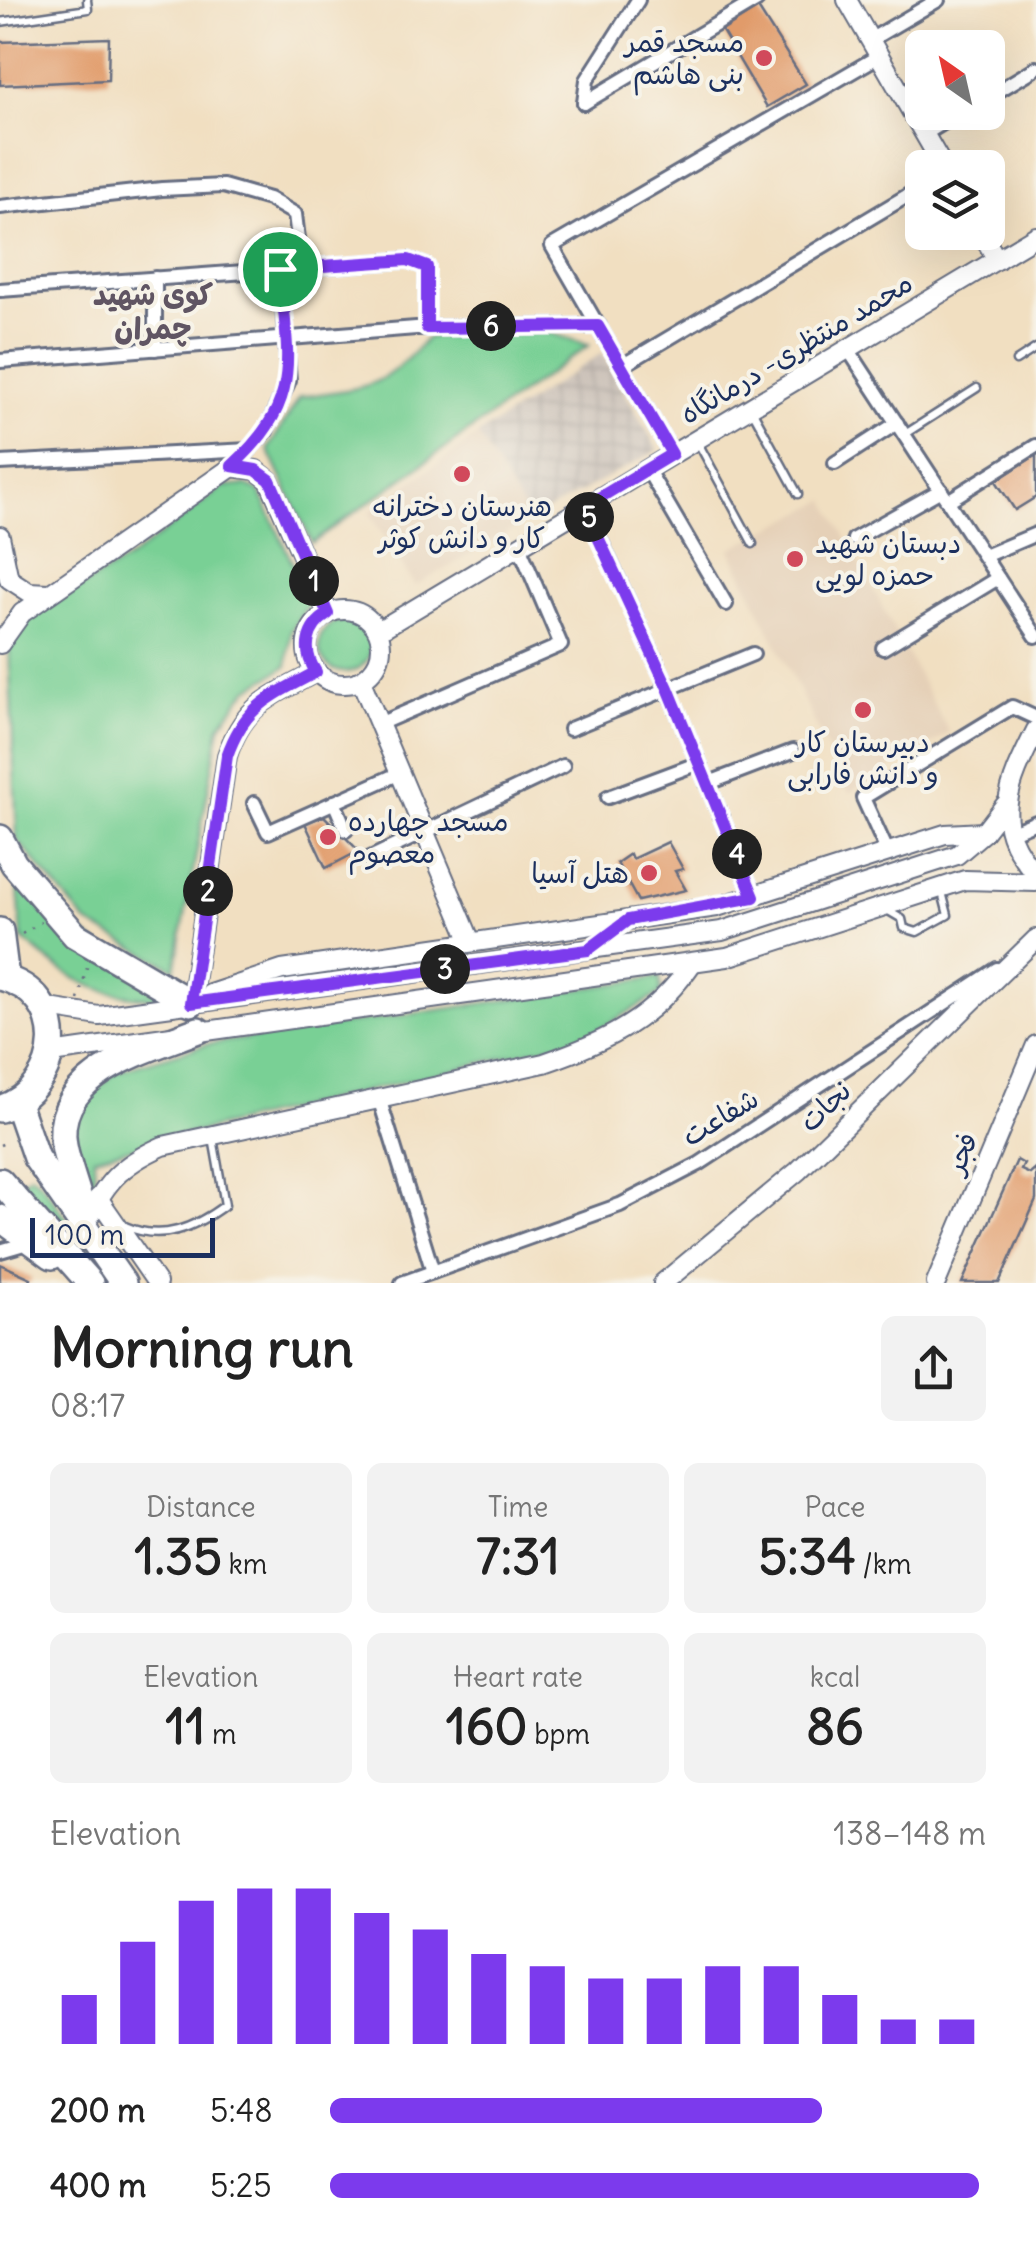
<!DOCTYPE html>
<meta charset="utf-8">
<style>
:root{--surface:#fff;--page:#f2f2f2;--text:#222;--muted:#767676;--accent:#7c3aed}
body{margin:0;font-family:Delius,"Playpen Sans Arabic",sans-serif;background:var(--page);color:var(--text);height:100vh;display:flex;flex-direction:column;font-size:38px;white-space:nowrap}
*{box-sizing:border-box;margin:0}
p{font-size:32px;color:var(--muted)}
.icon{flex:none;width:55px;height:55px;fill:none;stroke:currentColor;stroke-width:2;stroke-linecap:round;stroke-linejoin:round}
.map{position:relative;height:1283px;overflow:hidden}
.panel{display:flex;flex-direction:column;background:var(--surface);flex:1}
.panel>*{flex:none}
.needle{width:65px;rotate:326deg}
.tools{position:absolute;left:905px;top:30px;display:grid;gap:20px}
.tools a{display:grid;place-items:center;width:100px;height:100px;border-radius:15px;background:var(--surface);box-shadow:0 10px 40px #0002;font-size:50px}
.scale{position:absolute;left:30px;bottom:25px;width:185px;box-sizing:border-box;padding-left:10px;border:5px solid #1b2f5e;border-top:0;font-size:28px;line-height:35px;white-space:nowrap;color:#1b2f5e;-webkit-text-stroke:8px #f7f3e8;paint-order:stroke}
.pin{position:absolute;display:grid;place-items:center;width:85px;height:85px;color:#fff;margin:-42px;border:5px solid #fff;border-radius:50%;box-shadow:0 2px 10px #0007}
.km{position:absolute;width:50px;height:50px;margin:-25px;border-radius:50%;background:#222;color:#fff;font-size:28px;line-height:50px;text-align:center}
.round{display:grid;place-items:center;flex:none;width:105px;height:105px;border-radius:15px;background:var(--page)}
.head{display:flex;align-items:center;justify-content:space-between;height:170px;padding:0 50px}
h1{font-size:55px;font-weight:700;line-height:75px}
.stats{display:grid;grid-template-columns:repeat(3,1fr);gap:15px;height:170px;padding:10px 50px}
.stats div{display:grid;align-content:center;border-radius:15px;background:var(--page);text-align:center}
.stats b{font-size:50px;font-weight:700}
.stats small{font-size:28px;font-weight:400}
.stats p{font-size:28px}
.chart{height:280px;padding:20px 50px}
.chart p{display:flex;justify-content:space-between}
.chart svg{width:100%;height:180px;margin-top:10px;stroke:var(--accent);stroke-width:6}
ul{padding:0 50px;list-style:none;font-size:32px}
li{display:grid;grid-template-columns:160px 120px 1fr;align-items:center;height:75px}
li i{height:25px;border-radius:12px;background:var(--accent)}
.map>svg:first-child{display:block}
.built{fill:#e5d0b7}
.industrial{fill:url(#industrial-grid)}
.green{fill:#79d095;stroke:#4a807a;stroke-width:2.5}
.building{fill:#e19b6b}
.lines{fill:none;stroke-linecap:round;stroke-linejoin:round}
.lane-casing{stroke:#666d81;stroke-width:11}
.street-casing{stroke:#666d81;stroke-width:18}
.secondary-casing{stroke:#666d81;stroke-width:22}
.highway-casing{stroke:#666d81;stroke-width:30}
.path{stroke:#666d81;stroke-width:2.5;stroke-dasharray:2.5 8;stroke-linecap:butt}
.lane{stroke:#fff;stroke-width:6}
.street{stroke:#fff;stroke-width:12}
.secondary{stroke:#fff;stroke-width:18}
.highway{stroke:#fff;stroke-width:25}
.route-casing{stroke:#fff;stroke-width:20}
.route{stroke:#7c3aed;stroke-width:12}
.poi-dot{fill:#d1495b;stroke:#f7f3e8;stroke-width:4}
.labels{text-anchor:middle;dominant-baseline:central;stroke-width:8;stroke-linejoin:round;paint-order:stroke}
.poi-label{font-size:28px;fill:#1b2f5e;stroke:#f7f3e8;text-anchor:end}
.street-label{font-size:28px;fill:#1b2f5e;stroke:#f7f3e8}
.neighbourhood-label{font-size:30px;font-weight:bold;fill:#605563;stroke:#f7f3e8}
</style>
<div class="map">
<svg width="1036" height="1283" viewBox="0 0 1036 1283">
<defs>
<pattern id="industrial-grid" width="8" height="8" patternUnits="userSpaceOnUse" patternTransform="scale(2.5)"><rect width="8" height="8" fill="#ccc2b9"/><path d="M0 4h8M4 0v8" fill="none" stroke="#afa7a1"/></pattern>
</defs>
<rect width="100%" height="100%" fill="#f7f3e8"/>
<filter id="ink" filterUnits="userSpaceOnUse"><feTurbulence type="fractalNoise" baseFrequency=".01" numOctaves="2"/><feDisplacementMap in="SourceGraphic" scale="20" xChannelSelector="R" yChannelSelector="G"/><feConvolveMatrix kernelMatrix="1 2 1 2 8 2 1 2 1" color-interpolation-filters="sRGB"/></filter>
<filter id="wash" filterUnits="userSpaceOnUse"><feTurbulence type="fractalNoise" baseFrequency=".0048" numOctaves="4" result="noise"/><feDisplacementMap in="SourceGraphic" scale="40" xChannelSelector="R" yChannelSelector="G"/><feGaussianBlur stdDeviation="2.25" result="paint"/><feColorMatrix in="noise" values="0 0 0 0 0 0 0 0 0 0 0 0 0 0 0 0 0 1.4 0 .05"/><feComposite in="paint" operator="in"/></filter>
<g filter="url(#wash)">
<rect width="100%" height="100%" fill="#f1dfc1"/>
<!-- built -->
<g class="built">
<path d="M478,435l52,85 -115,66 -46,-74z"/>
<path d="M826,500l123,233 -100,60 -119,-244z"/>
</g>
<!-- industrial -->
<path class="industrial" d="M602,353l56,97 -128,70 -52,-85z"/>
<!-- green -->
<g class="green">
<path d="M547,332l42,13 -277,198 -44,-94 32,-52c68,-11 80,-5 128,-60z"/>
<path d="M246,485l14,7 50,110 -19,29 -4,35 -40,24 -27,36 -45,243 -88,-46 -70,-83 -8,-192 2,-10 19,-21 100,-59 93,-71z"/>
<circle cx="345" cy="646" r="26"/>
<path d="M17,878l147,121c-68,-3 -92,-17 -142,-61z"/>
<path d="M660,977l1,16 -77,45 -490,119 1,33 -5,2 -19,-39 7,-45 38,-37 92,-27z"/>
<path d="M31,1174l11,10 72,99h-15l-72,-84 -8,-16z"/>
</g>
<g id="blocks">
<!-- building -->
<g class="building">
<path d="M758,8l48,76 -39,23 -45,-76z"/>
<path d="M109,38l-1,42 -108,5v-43z"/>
<path d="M1036,455v42l-21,13 -19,-29z"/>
<path d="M324,816l35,35 -33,17 -21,-45z"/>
<path d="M668,842l15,27 -8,2 11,19 -48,11 -21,-38 13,-9 2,5z"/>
<path d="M1017,1160l7,4 -3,6 9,4 6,-5v31l-11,25 -26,58h-37z"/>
<path d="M0,1264l31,14 -1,5h-30z"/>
</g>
</g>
</g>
<g filter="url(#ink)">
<use href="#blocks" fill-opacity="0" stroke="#666d81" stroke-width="2.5"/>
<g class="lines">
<defs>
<g id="lane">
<path d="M0,22l88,-13 -1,-9"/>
<path d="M1016,361l20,-13"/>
<path d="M751,408l47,86"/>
<path d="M905,434l72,-46"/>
<path d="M697,441l56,103"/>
<path d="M885,909l17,10 2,9 13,4 31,-17 -6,-23"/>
<path d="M125,1226c37,16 69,2 100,-21l-12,-67"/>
</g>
<g id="street">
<path d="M870,40l68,-40"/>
<path d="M988,97l48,-29"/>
<path d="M584,103l173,-103"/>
<path d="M584,103l3,-23 51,-80"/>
<path d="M925,134l36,-22"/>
<path d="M0,207l162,-18 61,-3 46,13 26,15 3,25 -18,30 9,111 -23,51 -34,36"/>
<path d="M155,278v71"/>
<path d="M0,290l408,-30 19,7v61"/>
<path d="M848,349l188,287"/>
<path d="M0,361l416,-33 183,-2"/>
<path d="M622,366l300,-179"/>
<path d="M672,454l-120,-208 327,-190"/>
<path d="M0,463l249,-13"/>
<path d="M835,463l62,-40"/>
<path d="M647,469l79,135"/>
<path d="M948,501l88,-55"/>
<path d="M585,507l83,181 86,209"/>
<path d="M854,539l87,-49"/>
<path d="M984,556l52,-22"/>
<path d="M883,648l115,-70"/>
<path d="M379,724l182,-79 -42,-99"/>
<path d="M570,729l183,-75"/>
<path d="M709,783l84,-32"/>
<path d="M608,797l91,-34"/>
<path d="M334,802l12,28"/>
<path d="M254,803l14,29 132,-59"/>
<path d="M1010,833l26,-11"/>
<path d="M888,853l-25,-55 149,-91 24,11"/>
<path d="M368,859l195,-93"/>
<path d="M379,1098l54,174"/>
<path d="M0,1251l31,-9"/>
<path d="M402,1283l218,-78 79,-41 298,-195"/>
</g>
<g id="secondary">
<path d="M847,0l97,168"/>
<path d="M981,232l16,28"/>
<path d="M0,536l9,43 20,13 19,1"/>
<circle cx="344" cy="647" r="37"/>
<path d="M378,631l658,-395"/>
<path d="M0,644l22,-31 210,-146 24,3 13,10 59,134"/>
<path d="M361,681l110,261"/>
<path d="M1036,730c-27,54 -48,94 0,144"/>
<path d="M210,994l72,-24 435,-63 228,-73 39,-2"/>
<path d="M191,1003l36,-247c17,-52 44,-59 89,-84"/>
<path d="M43,1007l56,9 623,-85 235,-76 27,-23 21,-27"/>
<path d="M52,1053l675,-96 238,-77 71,2"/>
<path d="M98,1198l59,85"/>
<path d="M85,1227c18,-43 35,-62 78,-81l381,-83c64,-22 110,-44 149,-101"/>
<path d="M663,1283l135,-112 238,-232"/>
<path d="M936,1283l100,-238"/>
</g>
<g id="highway">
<path d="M0,838l14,26 61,71 116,68"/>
<path d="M0,931l6,47"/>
<path d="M0,977c72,17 65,111 0,132"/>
<path d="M17,1103l19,55 87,125"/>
<path d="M0,1181l90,102"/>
<path d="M0,1218l52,38"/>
<path d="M85,1228c-3,-30 -16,-54 -21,-82 -13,-73 84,-96 134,-116"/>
</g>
</defs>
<!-- lane casing -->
<use href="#lane" class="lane-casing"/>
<!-- street casing -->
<use href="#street" class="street-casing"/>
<!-- secondary casing -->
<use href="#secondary" class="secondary-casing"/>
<!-- highway casing -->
<use href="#highway" class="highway-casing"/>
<!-- path -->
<g class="path">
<path d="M22,934l19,-12"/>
<path d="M78,1000l10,-36"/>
<path d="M0,1145l9,-4"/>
</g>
<!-- lane -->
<use href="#lane" class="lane"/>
<!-- street -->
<use href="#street" class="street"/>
<!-- secondary -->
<use href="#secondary" class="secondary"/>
<!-- highway -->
<use href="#highway" class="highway"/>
</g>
</g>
<g class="lines" filter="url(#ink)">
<defs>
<path id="route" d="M408,260l19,7v61l171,-2 74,128 -88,53 84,181 86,209 -126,23 -40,30 -397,53 36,-247c18,-52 44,-59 89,-84 -14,-21 -10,-44 12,-58l-58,-134 -14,-10 -24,-4c73,-67 55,-107 48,-197z"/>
</defs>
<!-- route casing -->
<use href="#route" class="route-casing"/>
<!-- route -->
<use href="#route" class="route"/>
</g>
<!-- markers -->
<g class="poi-dot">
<circle cx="764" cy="58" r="10"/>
<circle cx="462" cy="474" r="10"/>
<circle cx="795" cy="559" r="10"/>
<circle cx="863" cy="710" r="10"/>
<circle cx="328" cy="837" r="10"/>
<circle cx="649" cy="873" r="10"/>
</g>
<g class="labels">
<!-- poi labels -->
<g class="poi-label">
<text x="744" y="42">مسجد قمر<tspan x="744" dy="32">بنی هاشم</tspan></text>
<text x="462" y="506" text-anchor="middle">هنرستان دخترانه<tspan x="462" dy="32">کار و دانش کوثر</tspan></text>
<text x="815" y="543" text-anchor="start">دبستان شهید<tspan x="815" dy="32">حمزه لویی</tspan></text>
<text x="863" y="742" text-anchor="middle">دبیرستان کار<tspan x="863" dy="32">و دانش فارابی</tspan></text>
<text x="348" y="821" text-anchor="start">مسجد چهارده<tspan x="348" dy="32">معصوم</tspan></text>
<text x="629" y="873">هتل آسیا</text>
</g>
<!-- street labels -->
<g class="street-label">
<text transform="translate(796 348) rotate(-31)">محمد منتظری- درمانگاه</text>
<text transform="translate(825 1106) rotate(-44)">نجات</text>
<text transform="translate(720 1117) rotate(-31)">شفاعت</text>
<text transform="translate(961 1153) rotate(-67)">فجر</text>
</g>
<!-- neighbourhood labels -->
<g class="neighbourhood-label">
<text x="153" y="294">کوی شهید<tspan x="153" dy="34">چمران</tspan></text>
</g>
</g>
</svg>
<div class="tools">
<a><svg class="needle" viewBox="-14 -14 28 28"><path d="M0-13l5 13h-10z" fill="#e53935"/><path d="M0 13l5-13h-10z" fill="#767676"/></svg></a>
<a><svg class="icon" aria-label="layers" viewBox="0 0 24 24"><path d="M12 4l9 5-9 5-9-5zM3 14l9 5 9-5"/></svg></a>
</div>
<div class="scale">100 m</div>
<div class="pin" style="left:280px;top:269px;background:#1e9e55"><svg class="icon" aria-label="arrive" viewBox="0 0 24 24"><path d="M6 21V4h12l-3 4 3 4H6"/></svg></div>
<b class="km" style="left:314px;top:581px">1</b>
<b class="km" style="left:208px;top:891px">2</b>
<b class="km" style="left:445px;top:969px">3</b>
<b class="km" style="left:737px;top:854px">4</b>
<b class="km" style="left:589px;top:517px">5</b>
<b class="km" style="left:491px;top:326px">6</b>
</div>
<section class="panel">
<div class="head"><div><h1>Morning run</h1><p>08:17</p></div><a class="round"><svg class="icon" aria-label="share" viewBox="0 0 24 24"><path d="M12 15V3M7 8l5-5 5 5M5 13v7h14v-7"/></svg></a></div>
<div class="stats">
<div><p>Distance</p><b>1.35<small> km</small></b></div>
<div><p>Time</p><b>7:31</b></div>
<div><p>Pace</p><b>5:34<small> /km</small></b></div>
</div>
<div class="stats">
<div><p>Elevation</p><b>11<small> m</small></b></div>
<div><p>Heart rate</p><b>160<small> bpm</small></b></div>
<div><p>kcal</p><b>86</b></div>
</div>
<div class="chart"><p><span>Elevation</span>138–148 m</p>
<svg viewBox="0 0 160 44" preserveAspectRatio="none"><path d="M5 44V32M15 44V19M25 44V9M35 44V6M45 44V6M55 44V12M65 44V16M75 44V22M85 44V25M95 44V28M105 44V28M115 44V25M125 44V25M135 44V32M145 44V38M155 44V38"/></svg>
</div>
<ul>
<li><b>200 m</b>5:48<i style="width:75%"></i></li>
<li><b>400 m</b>5:25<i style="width:99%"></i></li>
</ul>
</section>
